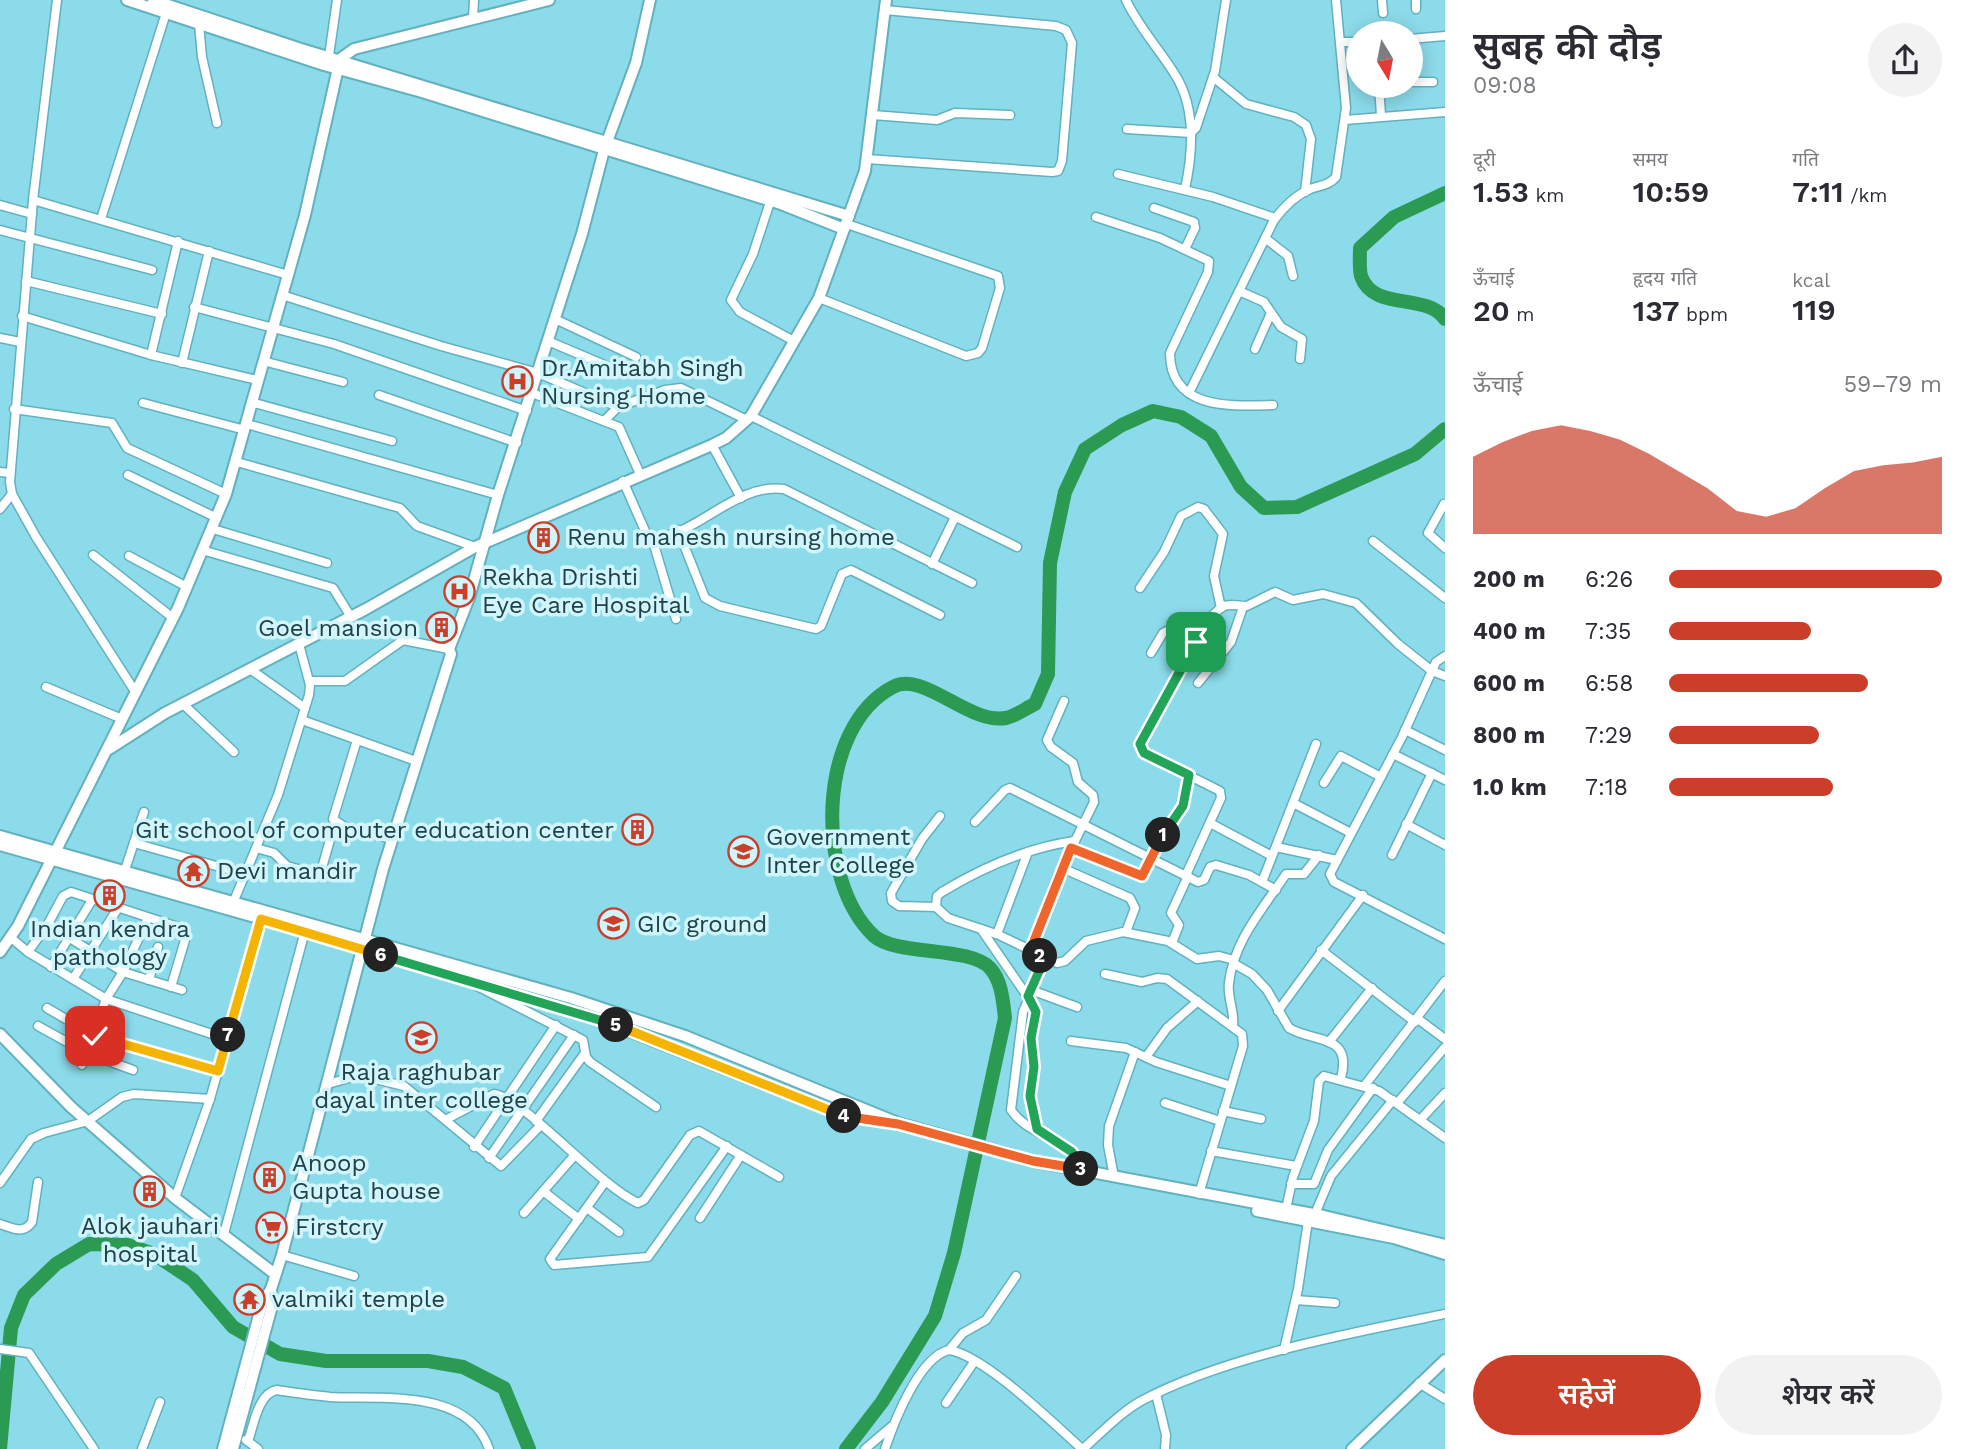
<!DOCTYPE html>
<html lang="hi">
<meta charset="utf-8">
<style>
:root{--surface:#fff;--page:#f2f2f3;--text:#2b2b33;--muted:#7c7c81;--accent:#ca3e2a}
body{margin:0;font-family:"Work Sans","Noto Sans Devanagari",sans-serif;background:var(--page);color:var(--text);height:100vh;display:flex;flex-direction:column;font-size:26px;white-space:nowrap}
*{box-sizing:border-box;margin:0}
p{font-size:23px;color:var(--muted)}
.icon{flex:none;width:38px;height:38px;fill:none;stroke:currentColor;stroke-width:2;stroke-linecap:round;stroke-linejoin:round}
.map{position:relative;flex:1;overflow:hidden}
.details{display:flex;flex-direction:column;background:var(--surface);width:525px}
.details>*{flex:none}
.needle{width:46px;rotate:170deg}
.tools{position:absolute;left:1346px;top:21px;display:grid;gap:14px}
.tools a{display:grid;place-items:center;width:77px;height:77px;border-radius:50%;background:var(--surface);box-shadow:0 4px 18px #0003;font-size:35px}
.pin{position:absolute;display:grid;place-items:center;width:60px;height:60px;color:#fff;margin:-30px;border-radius:14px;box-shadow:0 4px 10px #0006}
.km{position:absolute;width:35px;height:35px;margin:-18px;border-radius:50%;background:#222;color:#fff;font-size:19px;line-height:35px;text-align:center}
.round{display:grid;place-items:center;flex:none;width:74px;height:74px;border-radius:37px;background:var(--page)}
.overview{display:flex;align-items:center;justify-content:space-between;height:119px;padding:0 28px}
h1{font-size:38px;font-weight:600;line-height:52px}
.metrics{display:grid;grid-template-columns:repeat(3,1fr);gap:10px;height:119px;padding:7px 28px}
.metrics div{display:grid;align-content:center}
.metrics b{font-size:30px;font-weight:600}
.metrics small{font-size:19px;font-weight:400}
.metrics p{font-size:19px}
.chart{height:196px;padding:14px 28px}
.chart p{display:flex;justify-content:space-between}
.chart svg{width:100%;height:126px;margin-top:7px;fill:var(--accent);opacity:.7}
.primary-button{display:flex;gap:14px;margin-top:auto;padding:14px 28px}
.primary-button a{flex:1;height:80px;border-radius:42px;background:var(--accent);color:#fff;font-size:28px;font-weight:600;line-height:80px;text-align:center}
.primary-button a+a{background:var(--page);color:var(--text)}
ul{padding:0 28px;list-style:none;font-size:23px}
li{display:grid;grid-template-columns:112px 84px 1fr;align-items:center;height:52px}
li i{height:18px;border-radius:9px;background:var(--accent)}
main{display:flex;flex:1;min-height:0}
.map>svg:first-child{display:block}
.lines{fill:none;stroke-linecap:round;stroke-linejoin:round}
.river{stroke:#2b9a53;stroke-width:14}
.street-casing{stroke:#62b1bf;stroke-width:11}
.secondary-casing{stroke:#62b1bf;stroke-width:14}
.street{stroke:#fff;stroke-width:8}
.secondary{stroke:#fff;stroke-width:10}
.split-1-casing{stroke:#fff;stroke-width:14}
.split-2-casing{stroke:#fff;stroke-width:14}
.split-3-casing{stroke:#fff;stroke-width:14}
.split-4-casing{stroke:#fff;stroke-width:14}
.split-5-casing{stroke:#fff;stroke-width:14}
.split-6-casing{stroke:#fff;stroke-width:14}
.split-7-casing{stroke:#fff;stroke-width:14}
.split-8-casing{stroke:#fff;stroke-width:14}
.split-1{stroke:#22a559;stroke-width:9}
.split-2{stroke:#f0652b;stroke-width:9}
.split-3{stroke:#22a559;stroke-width:9}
.split-4{stroke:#f0652b;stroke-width:9}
.split-5{stroke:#f5b400;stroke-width:9}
.split-6{stroke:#22a559;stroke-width:9}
.split-7{stroke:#f5b400;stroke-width:9}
.split-8{stroke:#f5b400;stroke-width:9}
.labels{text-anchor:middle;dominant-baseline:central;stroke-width:7;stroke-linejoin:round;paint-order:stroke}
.poi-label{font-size:24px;fill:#204147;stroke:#d0f5fd;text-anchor:start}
</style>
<main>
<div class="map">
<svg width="1445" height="1449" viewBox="0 0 1445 1449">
<rect width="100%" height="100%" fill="#8cdbea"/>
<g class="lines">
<!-- river -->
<g class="river">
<path d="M1445,193l-51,24 -34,31c0,8 -1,20 1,28 12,36 66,16 84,43"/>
<path d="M0,1449l11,-121 13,-33 32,-31 33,-20 39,1 26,9 39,26 40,47 47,27 46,7h102l35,6 41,21 25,61"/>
<path d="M846,1449l36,-47 53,-86 19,-63 51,-235c-2,-16 -3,-37 -15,-50 -20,-22 -94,-12 -116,-32 -59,-55 -58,-209 19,-249 30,-17 76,38 113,31 10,-2 20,-10 29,-14l13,-30 2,-111 15,-71 20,-43 37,-24 31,-14 28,6 30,19 30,51 23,21 33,-1 118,-53 30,-25"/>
</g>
<defs>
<g id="street">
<path d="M57,0l-24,200 -23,282 2,12 24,43 100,156"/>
<path d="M1126,0c12,26 33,49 48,73 22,33 19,79 11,116"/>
<path d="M1382,0l1,13"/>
<path d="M1416,0v9"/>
<path d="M473,18l1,-18"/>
<path d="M199,24l3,33 15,66"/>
<path d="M1410,39l35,-3"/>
<path d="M1342,42h16"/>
<path d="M329,56l8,-56"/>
<path d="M1213,77l33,27 48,13 12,8 5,14 -6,53"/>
<path d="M1410,82h23"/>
<path d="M1379,86l2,29"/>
<path d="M873,115l64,5 18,-7 55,2"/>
<path d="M1345,120l100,-8"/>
<path d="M1127,129l64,4 5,-5 19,-57 11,-71"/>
<path d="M867,159l185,13 6,-1 4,-10 10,-118 -6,-13 -10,-4 -171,-16"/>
<path d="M1118,174l95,23 62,21"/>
<path d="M772,196l-19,58 -22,46 9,12 54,29"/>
<path d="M33,200l255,75"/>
<path d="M0,205l32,9"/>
<path d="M1154,208l40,14 1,6 -10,21"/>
<path d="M1096,217l64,21 49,23 -1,11 -38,81c0,58 63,53 103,52"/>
<path d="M101,219l65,-206"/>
<path d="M0,230l152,40"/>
<path d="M1265,238l23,18 5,20"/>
<path d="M26,281l136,33"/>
<path d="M1239,291l25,11 17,25 21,12 -2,20"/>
<path d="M282,295l159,51 97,27 80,34"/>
<path d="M819,298l147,58 12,-3 4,-5 18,-60 -2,-12 -151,-52"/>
<path d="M194,307l140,37 193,67"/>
<path d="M22,316l129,39 106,25"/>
<path d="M555,319l81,38"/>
<path d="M0,338l20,4"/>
<path d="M548,341l73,31"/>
<path d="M1255,349l16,-36"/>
<path d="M151,355l27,-114"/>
<path d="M263,361l80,21"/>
<path d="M182,363l27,-112"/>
<path d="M532,393l87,34 21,47"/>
<path d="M1189,393l85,-173c9,-12 22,-25 36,-31 11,-4 18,-3 26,-12l10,-69 -10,-108"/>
<path d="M379,395l138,48"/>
<path d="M251,402l141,39"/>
<path d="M143,403l102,27"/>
<path d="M14,409l98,14 15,25 99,46"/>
<path d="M751,416l266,131"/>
<path d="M604,421l14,-14 47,-17 16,-2 66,32"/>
<path d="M247,424l251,71"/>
<path d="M712,445l29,53"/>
<path d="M237,462l163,46 17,18 58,21"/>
<path d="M0,472l10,1"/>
<path d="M128,475l89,43"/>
<path d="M623,481l23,52 6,5c44,-1 84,-56 132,-49l188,94"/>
<path d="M1444,504l-16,29 17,15"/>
<path d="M0,509l12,-15"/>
<path d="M213,529l114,34"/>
<path d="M678,530l27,68 15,8 96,23 5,-3 21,-52 9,-4 89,45"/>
<path d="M652,538l24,81"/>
<path d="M1373,541l72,57"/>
<path d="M202,550l131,38 18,29"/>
<path d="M93,555l80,63"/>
<path d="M129,556l58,31"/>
<path d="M932,564l23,-47"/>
<path d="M1140,588l24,-36 17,-36 17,-9 6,2 19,25 -9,42 7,32"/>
<path d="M1151,653l12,-20 6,-3 27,12"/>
<path d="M1445,656l-9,6 -34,75 -72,137 4,8 111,57"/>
<path d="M250,669l55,39"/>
<path d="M310,681h35l58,-41 46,9"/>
<path d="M1198,683l33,-41 12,-35"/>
<path d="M46,687l76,32"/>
<path d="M183,704l51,48"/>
<path d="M302,720l114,41"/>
<path d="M1405,730l40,20"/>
<path d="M357,740l-24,79 12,8 47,12"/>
<path d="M1393,754l52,26"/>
<path d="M1324,783l17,-27 40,21"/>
<path d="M1295,804l56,29"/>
<path d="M975,822l30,-32 5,-2 188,94 6,-2 6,-13 6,-2 33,10 27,15"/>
<path d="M1210,823l62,33"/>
<path d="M1406,824l39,21"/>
<path d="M1074,841c-47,7 -91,26 -132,51l-5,4 -1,11 12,11 51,17 58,28 8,-2 21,-20 37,-9 45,9 29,18 22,-3 15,4"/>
<path d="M134,843l111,31"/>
<path d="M1276,847l61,13"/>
<path d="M256,848l18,5 13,13 33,9 15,-53"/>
<path d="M1071,848l72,28 20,-42 20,-28 6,-31"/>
<path d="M1392,855l40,-82"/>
<path d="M1062,868l68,30 5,10 -9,24"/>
<path d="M124,873l20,-61"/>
<path d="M1186,875l35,-77 -1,-7 -76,-38 -4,-9 68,-124c18,-19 16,-15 39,-14l28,-14 18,8 30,-6 33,9 42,41 34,27 13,5"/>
<path d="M1262,882l54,-138"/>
<path d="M233,903l45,-108 31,-100 1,-10 -11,-41"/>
<path d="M936,907l-37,-1 -7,-5 -1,-8 31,-54 18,-23"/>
<path d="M48,924l75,48 59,18"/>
<path d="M981,929l55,80 -5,29 3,29 -4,29 6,33"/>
<path d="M997,934l31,-82"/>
<path d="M10,937l18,15 78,47 121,40"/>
<path d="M1172,943l7,-18 -8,-12 17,-37"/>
<path d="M1321,950l94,72"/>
<path d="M1030,951l27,-73 37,-76 -1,-7 -15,-13 -5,-19 -22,-16 -4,-7 17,-39"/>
<path d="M28,952l20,-28 15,-28 8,-4 107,35 7,13 -14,47"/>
<path d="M1045,958l-22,54 -12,98c19,28 55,24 70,60"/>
<path d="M1233,963l19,11 15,16 22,38c25,15 64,5 52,50"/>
<path d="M51,967l41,-67"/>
<path d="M1105,974l37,8 15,-4 10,1 75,55 1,12 -44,148"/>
<path d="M73,979l45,-71"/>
<path d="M149,980l9,-33"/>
<path d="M477,986l106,54 3,17 4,5 66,45"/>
<path d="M1031,990l46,17"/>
<path d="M47,1008l48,28 123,35"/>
<path d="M1278,1011l85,-116"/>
<path d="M1418,1019l27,20"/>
<path d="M38,1026l49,27 46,17"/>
<path d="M1233,1026c2,-15 -6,-28 -4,-43 5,-43 34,-74 57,-109h18l15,-19"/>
<path d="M1071,1041l55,7 30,14 75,24"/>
<path d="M1329,1042l43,-54"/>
<path d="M1146,1057l21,-29 31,-27"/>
<path d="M82,1065l24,-66 17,-27 25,-54"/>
<path d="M328,1084l31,-9 45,11 97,80 39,-40"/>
<path d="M1365,1085l80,-104"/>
<path d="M1398,1102l47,-55"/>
<path d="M1165,1103l55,18"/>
<path d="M1223,1111l38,8"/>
<path d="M447,1119l47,-25c30,4 104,91 144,109l6,-3 46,-65 9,-4 80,46"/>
<path d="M1420,1120l25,-27"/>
<path d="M536,1121l49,-68"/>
<path d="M474,1147l82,-122"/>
<path d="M1211,1151l85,15"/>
<path d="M489,1158l85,-123"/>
<path d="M1114,1177l-6,-32 1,-19 26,-74"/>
<path d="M605,1182l-55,77 4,6 94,-8 79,-111"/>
<path d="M0,1183l31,-44 13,-6 44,-12 34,-24 12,-3 76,5"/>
<path d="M1291,1184h23l14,-34 45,-62"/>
<path d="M543,1191l36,28"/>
<path d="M175,1198l35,-99 51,-180"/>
<path d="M587,1208l32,24"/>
<path d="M1286,1209l7,-32 21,-56 5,-40 5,-5 55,15 66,47"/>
<path d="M524,1213l50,-57"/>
<path d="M1315,1214l16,-38 62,-76"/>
<path d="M700,1218l41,-63"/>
<path d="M0,1224c13,4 23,11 32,-2l6,-40"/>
<path d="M224,1234l81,-303"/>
<path d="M282,1255l72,21"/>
<path d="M1296,1300l39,3"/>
<path d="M0,1349l29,4 65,96"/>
<path d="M949,1350l14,-17 23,-13 30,-44"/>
<path d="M1284,1350l14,-61 10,-68"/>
<path d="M1419,1383l26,16"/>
<path d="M1156,1394l10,41 -1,14"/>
<path d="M946,1403l28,-41"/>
<path d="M246,1440l12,9"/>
<path d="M248,1441c6,-16 10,-48 29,-51 17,3 36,5 53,7 49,3 138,-10 159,52"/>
<path d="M142,1449l18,-47"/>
<path d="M865,1449l27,-23"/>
<path d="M885,1449c9,-27 34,-92 64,-99 35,5 105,74 133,99"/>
<path d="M1083,1449c19,-17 37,-36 58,-48 84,-45 210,-68 304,-87"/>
</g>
<g id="secondary">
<path d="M127,0l197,65 98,27 359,112 63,25"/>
<path d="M153,0l145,48 551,168"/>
<path d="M109,749l56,-36 201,-104 109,-62 237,-102 14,-7 25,-22 68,-118 46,-127 21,-171"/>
<path d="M0,836l571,162 114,38 213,87 135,38 291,55 121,29"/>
<path d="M0,845l305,86 291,87 249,98 37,5"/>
<path d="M0,952l18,-26 160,-318 48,-114 79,-279 35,-156 14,-10 195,-49"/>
<path d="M0,1034l71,73 104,91 100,76"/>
<path d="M1257,1211l137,27 51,16"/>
<path d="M223,1449l39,-145 9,-15 11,-34 101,-386 68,-215 -2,-5 20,-51 29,-103 84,-261 22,-84 32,-87 14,-63"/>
<path d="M233,1449l39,-143 -1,-17"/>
<path d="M1352,1449l93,-89"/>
</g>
</defs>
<!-- street casing -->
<use href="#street" class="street-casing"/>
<!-- secondary casing -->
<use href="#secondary" class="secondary-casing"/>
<!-- street -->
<use href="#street" class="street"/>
<!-- secondary -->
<use href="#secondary" class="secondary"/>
</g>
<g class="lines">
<defs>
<path id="split-1" d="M1163,835l20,-29 6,-31 -45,-22 -4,-9 56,-102"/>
<path id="split-2" d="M1040,956l-10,-5 41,-103 71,28 21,-41"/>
<path id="split-3" d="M1040,956l5,2 -17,38 8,16 -5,26 3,29 -4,29 7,33 35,23 9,17"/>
<path id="split-4" d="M844,1116l54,8 135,37 48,8"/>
<path id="split-5" d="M616,1025l228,91"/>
<path id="split-6" d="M381,955l235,70"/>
<path id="split-7" d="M228,1035l33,-116 120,36"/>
<path id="split-8" d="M95,1036l123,35 10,-36"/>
</defs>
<!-- split-1 casing -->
<use href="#split-1" class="split-1-casing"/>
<!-- split-2 casing -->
<use href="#split-2" class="split-2-casing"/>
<!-- split-3 casing -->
<use href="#split-3" class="split-3-casing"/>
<!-- split-4 casing -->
<use href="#split-4" class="split-4-casing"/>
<!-- split-5 casing -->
<use href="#split-5" class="split-5-casing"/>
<!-- split-6 casing -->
<use href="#split-6" class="split-6-casing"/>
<!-- split-7 casing -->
<use href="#split-7" class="split-7-casing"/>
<!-- split-8 casing -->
<use href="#split-8" class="split-8-casing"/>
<!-- split-1 -->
<use href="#split-1" class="split-1"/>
<!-- split-2 -->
<use href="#split-2" class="split-2"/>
<!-- split-3 -->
<use href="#split-3" class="split-3"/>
<!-- split-4 -->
<use href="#split-4" class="split-4"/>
<!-- split-5 -->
<use href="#split-5" class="split-5"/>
<!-- split-6 -->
<use href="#split-6" class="split-6"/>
<!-- split-7 -->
<use href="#split-7" class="split-7"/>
<!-- split-8 -->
<use href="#split-8" class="split-8"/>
</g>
<!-- icons -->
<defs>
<symbol id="hospital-ring" viewBox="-11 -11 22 22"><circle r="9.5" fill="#d0f5fd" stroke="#ca3e2a" stroke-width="1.5"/><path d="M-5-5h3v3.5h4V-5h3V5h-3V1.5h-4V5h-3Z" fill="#ca3e2a"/></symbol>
<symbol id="building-ring" viewBox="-11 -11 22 22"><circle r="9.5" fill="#d0f5fd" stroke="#ca3e2a" stroke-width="1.5"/><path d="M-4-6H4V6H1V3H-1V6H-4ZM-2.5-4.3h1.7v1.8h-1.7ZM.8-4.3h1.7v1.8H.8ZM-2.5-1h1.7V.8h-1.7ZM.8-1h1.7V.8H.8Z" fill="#ca3e2a"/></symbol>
<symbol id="university-ring" viewBox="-11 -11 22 22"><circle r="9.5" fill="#d0f5fd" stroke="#ca3e2a" stroke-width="1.5"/><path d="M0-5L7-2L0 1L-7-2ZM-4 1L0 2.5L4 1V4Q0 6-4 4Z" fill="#ca3e2a"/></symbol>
<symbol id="temple-ring" viewBox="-11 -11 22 22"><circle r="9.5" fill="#d0f5fd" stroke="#ca3e2a" stroke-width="1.5"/><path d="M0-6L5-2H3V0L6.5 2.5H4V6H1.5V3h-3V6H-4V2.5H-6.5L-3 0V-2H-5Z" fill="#ca3e2a"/></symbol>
<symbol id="supermarket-ring" viewBox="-11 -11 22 22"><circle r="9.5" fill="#d0f5fd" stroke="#ca3e2a" stroke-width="1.5"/><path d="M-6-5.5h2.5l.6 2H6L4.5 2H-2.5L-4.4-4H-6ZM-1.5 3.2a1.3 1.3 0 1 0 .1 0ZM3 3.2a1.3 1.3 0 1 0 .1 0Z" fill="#ca3e2a"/></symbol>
</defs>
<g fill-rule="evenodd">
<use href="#hospital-ring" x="500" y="364" width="35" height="35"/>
<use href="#building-ring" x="526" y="520" width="35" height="35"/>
<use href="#hospital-ring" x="442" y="574" width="35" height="35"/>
<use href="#building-ring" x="424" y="610" width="35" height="35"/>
<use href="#building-ring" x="620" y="812" width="35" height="35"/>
<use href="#university-ring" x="726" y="834" width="35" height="35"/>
<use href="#temple-ring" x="176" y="854" width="35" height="35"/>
<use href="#building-ring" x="92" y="878" width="35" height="35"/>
<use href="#university-ring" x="596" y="906" width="35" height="35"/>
<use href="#university-ring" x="404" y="1020" width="35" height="35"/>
<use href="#building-ring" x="252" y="1160" width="35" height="35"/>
<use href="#building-ring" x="132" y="1174" width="35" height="35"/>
<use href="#supermarket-ring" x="254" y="1210" width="35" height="35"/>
<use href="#temple-ring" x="232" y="1282" width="35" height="35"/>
</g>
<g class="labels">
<!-- poi labels -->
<g class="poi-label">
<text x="541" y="368">Dr.Amitabh Singh<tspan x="541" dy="28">Nursing Home</tspan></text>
<text x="567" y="537">Renu mahesh nursing home</text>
<text x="482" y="577">Rekha Drishti<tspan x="482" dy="28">Eye Care Hospital</tspan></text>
<text x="418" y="628" text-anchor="end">Goel mansion</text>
<text x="614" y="830" text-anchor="end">Git school of computer education center</text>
<text x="766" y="837">Government<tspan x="766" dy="28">Inter College</tspan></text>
<text x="217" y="871">Devi mandir</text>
<text x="637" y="924">GIC ground</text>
<text x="110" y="929" text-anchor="middle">Indian kendra<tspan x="110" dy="28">pathology</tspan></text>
<text x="421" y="1072" text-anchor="middle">Raja raghubar<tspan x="421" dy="28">dayal inter college</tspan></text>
<text x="292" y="1163">Anoop<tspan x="292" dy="28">Gupta house</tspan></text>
<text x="150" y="1226" text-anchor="middle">Alok jauhari<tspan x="150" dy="28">hospital</tspan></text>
<text x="295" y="1227">Firstcry</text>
<text x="272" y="1299">valmiki temple</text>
</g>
</g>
</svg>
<div class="tools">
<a><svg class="needle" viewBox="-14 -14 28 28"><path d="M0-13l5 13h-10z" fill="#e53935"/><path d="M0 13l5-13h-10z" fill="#7c7c81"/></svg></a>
</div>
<div class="pin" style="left:1196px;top:642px;background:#1e9e55"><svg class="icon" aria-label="arrive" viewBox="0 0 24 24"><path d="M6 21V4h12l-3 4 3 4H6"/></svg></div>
<div class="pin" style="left:95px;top:1036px;background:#d93025"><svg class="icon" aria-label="check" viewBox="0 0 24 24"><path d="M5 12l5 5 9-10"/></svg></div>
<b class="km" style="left:1163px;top:835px">1</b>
<b class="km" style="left:1040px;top:956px">2</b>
<b class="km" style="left:1081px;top:1169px">3</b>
<b class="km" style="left:844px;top:1116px">4</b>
<b class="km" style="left:616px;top:1025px">5</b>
<b class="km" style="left:381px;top:955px">6</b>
<b class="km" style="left:228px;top:1035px">7</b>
</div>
<section class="details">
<div class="overview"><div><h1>सुबह की दौड़</h1><p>09:08</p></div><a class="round"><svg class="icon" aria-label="share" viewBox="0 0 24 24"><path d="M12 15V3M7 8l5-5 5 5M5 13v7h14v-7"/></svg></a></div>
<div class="metrics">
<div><p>दूरी</p><b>1.53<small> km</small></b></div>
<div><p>समय</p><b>10:59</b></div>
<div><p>गति</p><b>7:11<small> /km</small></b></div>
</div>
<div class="metrics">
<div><p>ऊँचाई</p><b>20<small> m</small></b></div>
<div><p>हृदय गति</p><b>137<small> bpm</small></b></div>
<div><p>kcal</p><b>119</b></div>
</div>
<div class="chart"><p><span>ऊँचाई</span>59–79 m</p>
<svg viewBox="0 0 160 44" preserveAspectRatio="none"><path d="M0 44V17L10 12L20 8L30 6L40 8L50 11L60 16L70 22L80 28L90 36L100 38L110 35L120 28L130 22L140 20L150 19L160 17V44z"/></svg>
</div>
<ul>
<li><b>200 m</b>6:26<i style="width:100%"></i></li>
<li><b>400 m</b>7:35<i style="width:52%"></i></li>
<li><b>600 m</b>6:58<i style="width:73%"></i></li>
<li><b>800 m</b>7:29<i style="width:55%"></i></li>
<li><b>1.0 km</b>7:18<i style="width:60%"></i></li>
</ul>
<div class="primary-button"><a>सहेजें</a><a>शेयर करें</a></div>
</section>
</main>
